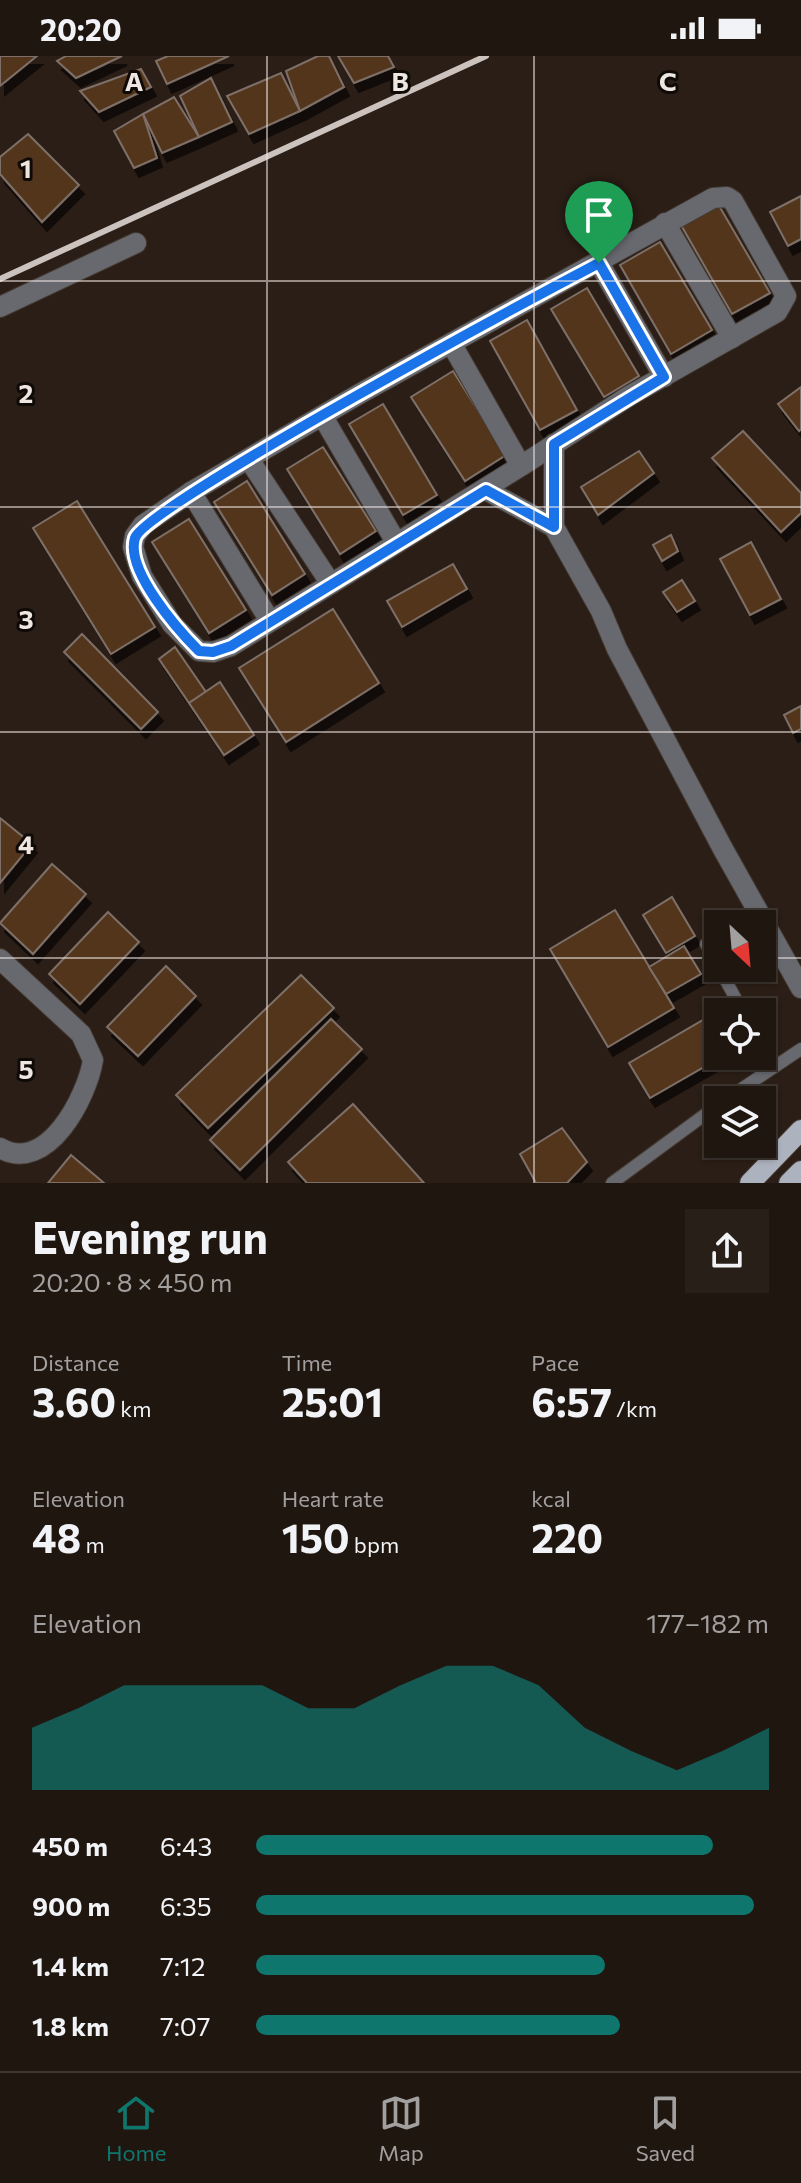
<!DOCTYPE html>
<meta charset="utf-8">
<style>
:root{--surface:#201610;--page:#281f19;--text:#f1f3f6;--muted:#a29f9f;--line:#3d3530;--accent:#0f766e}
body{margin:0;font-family:Commissioner,sans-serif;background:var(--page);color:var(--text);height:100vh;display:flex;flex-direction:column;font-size:30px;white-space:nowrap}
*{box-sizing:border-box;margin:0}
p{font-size:26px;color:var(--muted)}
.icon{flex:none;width:44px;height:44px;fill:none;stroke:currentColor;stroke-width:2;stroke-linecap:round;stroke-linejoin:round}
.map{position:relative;height:1127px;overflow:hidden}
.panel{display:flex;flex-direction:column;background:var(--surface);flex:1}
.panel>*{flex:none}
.needle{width:52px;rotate:154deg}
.fabs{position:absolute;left:704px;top:854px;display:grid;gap:16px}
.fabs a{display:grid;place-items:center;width:72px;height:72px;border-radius:0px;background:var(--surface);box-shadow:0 2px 6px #0004,0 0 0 2px var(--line);font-size:40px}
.pin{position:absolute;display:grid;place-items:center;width:68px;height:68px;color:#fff;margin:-82px -34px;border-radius:50% 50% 50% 0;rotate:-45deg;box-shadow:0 0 8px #0007}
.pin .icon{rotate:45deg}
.round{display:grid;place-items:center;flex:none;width:84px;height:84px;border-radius:0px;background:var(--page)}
.overview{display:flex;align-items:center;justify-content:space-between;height:136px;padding:0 32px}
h1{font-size:44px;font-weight:700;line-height:60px}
.stats{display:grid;grid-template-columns:repeat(3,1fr);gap:12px;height:136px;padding:8px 32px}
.stats div{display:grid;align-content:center}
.stats b{font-size:40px;font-weight:700}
.stats small{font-size:22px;font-weight:400}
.stats p{font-size:22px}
.chart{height:224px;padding:16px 32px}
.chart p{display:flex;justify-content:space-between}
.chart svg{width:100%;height:144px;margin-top:8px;fill:var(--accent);opacity:.7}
ul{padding:0 32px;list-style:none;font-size:26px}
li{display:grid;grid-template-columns:128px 96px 1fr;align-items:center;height:60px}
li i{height:20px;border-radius:10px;background:var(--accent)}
.status{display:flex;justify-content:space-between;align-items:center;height:56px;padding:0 40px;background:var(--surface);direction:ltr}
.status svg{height:22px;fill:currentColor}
.tabs{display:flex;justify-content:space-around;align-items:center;height:112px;border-top:2px solid var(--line);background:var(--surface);font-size:22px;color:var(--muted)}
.tabs a{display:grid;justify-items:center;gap:4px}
.tabs .selected{color:var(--accent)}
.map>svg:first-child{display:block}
.building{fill:#53361f;stroke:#7e7067;stroke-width:2;filter:url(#shadow)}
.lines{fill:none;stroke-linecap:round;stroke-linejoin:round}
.lane-casing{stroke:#453a32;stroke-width:14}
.street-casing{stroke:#453a32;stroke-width:22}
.primary-casing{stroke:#453a32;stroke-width:22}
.lane{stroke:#67696f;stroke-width:12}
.street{stroke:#67696f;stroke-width:20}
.primary{stroke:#adb2bf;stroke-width:20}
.rail{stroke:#ccc3be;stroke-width:6}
.route-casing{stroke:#fff;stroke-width:16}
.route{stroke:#1a73e8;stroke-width:10}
.grid{fill:none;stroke:#eee6e1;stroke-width:2;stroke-opacity:0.55}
.grid-label{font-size:26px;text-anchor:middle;font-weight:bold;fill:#eee6e1;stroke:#0f0a06;stroke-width:6;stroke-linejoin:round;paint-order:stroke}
</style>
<div class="status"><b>20:20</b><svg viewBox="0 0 49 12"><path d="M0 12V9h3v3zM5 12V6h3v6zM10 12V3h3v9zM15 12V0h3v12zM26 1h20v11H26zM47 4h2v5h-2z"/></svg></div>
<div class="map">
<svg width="801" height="1127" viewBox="0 0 801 1127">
<defs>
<filter id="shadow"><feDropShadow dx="5" dy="9" stdDeviation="0" flood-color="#0009"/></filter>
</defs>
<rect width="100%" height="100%" fill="#2a1e16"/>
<!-- building -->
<g class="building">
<path d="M0,0h37l-37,30z"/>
<path d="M66,0h56l-46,22 -19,-17z"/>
<path d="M168,0h61l-62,28 -11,-23z"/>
<path d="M318,0h11l15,31 -44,24 -14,-40z"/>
<path d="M338,0h50l6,11 -40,16z"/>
<path d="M141,13l10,18 -52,25 -19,-21z"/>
<path d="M281,17l19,38 -51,23 -22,-38z"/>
<path d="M211,22l21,44 -33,15 -19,-41z"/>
<path d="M174,41l25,40 -37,16 -19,-39z"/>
<path d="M143,58l14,44 -23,10 -20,-37z"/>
<path d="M28,78l51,51 -37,37 -42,-48v-17z"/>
<path d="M801,140v43l-13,7 -18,-34z"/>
<path d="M718,148l52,89 -38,21 -51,-89z"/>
<path d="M660,186l52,88 -41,24 -51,-89z"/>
<path d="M587,232l52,88 -35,21 -53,-88z"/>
<path d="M527,264l50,90 -37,20 -50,-89z"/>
<path d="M453,315l53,84 -41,26 -54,-84z"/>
<path d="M801,331v42l-2,2 -21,-27z"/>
<path d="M383,348l54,91 -34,20 -54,-91z"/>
<path d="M743,375l58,62v20l-20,19 -69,-74z"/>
<path d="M323,391l53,84 -36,23 -53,-85z"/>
<path d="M639,395l15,22 -56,42 -17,-28z"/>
<path d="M247,425l58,93 -33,21 -58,-93z"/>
<path d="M77,445l78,126 -44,27 -78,-126z"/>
<path d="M189,463l57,91 -37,23 -57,-91z"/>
<path d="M671,479l7,16 -16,10 -9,-16z"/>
<path d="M751,486l30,57 -31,16 -30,-56z"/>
<path d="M453,508l14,25 -65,38 -15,-26z"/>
<path d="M682,524l13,21 -18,11 -14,-20z"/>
<path d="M333,553l46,74 -93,59 -47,-74z"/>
<path d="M82,578l76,78 -17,17 -77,-77z"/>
<path d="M175,591l31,45 -17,11 -30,-44z"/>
<path d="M220,626l34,53 -30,20 -35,-52z"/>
<path d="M801,650v23l-8,4 -9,-18z"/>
<path d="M0,762l32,26 -32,39z"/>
<path d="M52,808l34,30 -53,60 -33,-31z"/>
<path d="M672,841l23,39 -29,17 -23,-38z"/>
<path d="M615,854l59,98 -66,39 -58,-98z"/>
<path d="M108,856l31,30 -59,62 -31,-30z"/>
<path d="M684,890l17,28 -35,20 -17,-27z"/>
<path d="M166,910l30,30 -58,60 -31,-29z"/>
<path d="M301,919l33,33 -126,120 -32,-33z"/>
<path d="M732,947l5,9h-19v44h5l-73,42 -21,-35z"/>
<path d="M331,963l31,30 -122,121 -30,-30z"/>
<path d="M353,1048l71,79h-117l-19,-21z"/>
<path d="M562,1072l25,34 -20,21h-31l-16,-29z"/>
<path d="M71,1099l33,28h-56z"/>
</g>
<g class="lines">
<defs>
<g id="lane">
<path d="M706,888l12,22"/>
<path d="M719,912l24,44"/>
<path d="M762,991l10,19"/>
<path d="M725,1044l76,-51"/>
<path d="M612,1127l106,-78"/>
</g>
<g id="street">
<path d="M665,167l67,115"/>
<path d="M599,207l65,114"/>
<path d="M0,251l136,-64"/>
<path d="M451,287l70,123 108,-70 148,-84 9,-16 -53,-95 -6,-4 -14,1 -352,195 -170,99 -48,33 -8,11 -2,11 9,29 30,48 27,27 14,1 18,-6 290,-180"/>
<path d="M323,361l73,125"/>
<path d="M554,388v83l47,84 16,38 106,200 78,139"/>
<path d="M250,405l81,123"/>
<path d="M486,434l68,37"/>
<path d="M191,436l79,129"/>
<path d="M0,903l81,75 12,26c-6,37 -46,115 -93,88"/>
</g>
<g id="primary">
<path d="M750,1127l51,-53"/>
<path d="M789,1127l12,-12"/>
</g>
</defs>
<!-- lane casing -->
<use href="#lane" class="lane-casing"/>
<!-- street casing -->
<use href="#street" class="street-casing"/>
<!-- primary casing -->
<use href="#primary" class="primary-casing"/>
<!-- lane -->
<use href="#lane" class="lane"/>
<!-- street -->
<use href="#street" class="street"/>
<!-- primary -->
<use href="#primary" class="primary"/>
<!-- rail -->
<path class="rail" d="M0,223l486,-223"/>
</g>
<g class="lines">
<defs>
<path id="route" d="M599,207l65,114 -110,67v83l-68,-37 -255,156 -18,6 -14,-1c-21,-21 -74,-81 -64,-113 10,-32 407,-245 464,-275z"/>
</defs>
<!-- route casing -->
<use href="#route" class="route-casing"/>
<!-- route -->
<use href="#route" class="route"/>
</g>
<!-- grid -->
<path class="grid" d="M267,0v1127M534,0v1127M0,225h801M0,451h801M0,676h801M0,902h718M762,902h39"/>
<g class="grid-label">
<text x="134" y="35">A</text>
<text x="400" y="35">B</text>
<text x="668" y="35">C</text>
<text x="26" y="122">1</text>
<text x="26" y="347">2</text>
<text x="26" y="573">3</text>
<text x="26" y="798">4</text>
<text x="26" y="1023">5</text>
</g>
</svg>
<div class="fabs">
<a><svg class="needle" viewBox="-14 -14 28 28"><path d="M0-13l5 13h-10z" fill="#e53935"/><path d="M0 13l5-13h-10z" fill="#a29f9f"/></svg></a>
<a><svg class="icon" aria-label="locate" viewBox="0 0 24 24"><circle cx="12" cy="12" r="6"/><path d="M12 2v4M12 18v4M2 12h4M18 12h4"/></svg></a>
<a><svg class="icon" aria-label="layers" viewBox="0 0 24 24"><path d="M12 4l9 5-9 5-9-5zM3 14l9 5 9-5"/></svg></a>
</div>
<div class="pin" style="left:599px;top:207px;background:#1e9e55"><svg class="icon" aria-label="arrive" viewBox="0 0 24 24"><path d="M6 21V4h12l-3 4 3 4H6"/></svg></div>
</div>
<section class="panel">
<div class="overview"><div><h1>Evening run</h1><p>20:20 · 8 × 450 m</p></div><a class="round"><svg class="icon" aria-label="share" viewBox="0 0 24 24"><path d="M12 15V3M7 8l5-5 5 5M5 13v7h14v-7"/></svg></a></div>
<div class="stats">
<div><p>Distance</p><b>3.60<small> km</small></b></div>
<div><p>Time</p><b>25:01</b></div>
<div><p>Pace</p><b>6:57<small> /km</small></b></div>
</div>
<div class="stats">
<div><p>Elevation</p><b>48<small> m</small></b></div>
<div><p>Heart rate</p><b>150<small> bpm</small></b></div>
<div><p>kcal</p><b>220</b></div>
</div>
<div class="chart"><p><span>Elevation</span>177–182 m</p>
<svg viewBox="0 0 160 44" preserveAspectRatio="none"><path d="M0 44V25L10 19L20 12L30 12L40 12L50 12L60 19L70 19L80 12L90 6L100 6L110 12L120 25L130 32L140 38L150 32L160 25V44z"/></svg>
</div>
<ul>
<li><b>450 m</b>6:43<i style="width:89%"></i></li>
<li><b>900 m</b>6:35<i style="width:97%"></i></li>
<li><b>1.4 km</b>7:12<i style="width:68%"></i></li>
<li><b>1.8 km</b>7:07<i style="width:71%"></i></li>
</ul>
</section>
<nav class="tabs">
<a class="selected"><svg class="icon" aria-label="home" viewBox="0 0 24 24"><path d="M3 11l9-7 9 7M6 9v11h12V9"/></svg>Home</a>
<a><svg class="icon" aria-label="map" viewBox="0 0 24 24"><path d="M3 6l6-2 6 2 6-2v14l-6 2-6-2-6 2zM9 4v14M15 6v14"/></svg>Map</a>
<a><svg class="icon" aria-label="saved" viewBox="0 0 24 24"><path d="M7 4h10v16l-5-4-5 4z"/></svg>Saved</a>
</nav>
